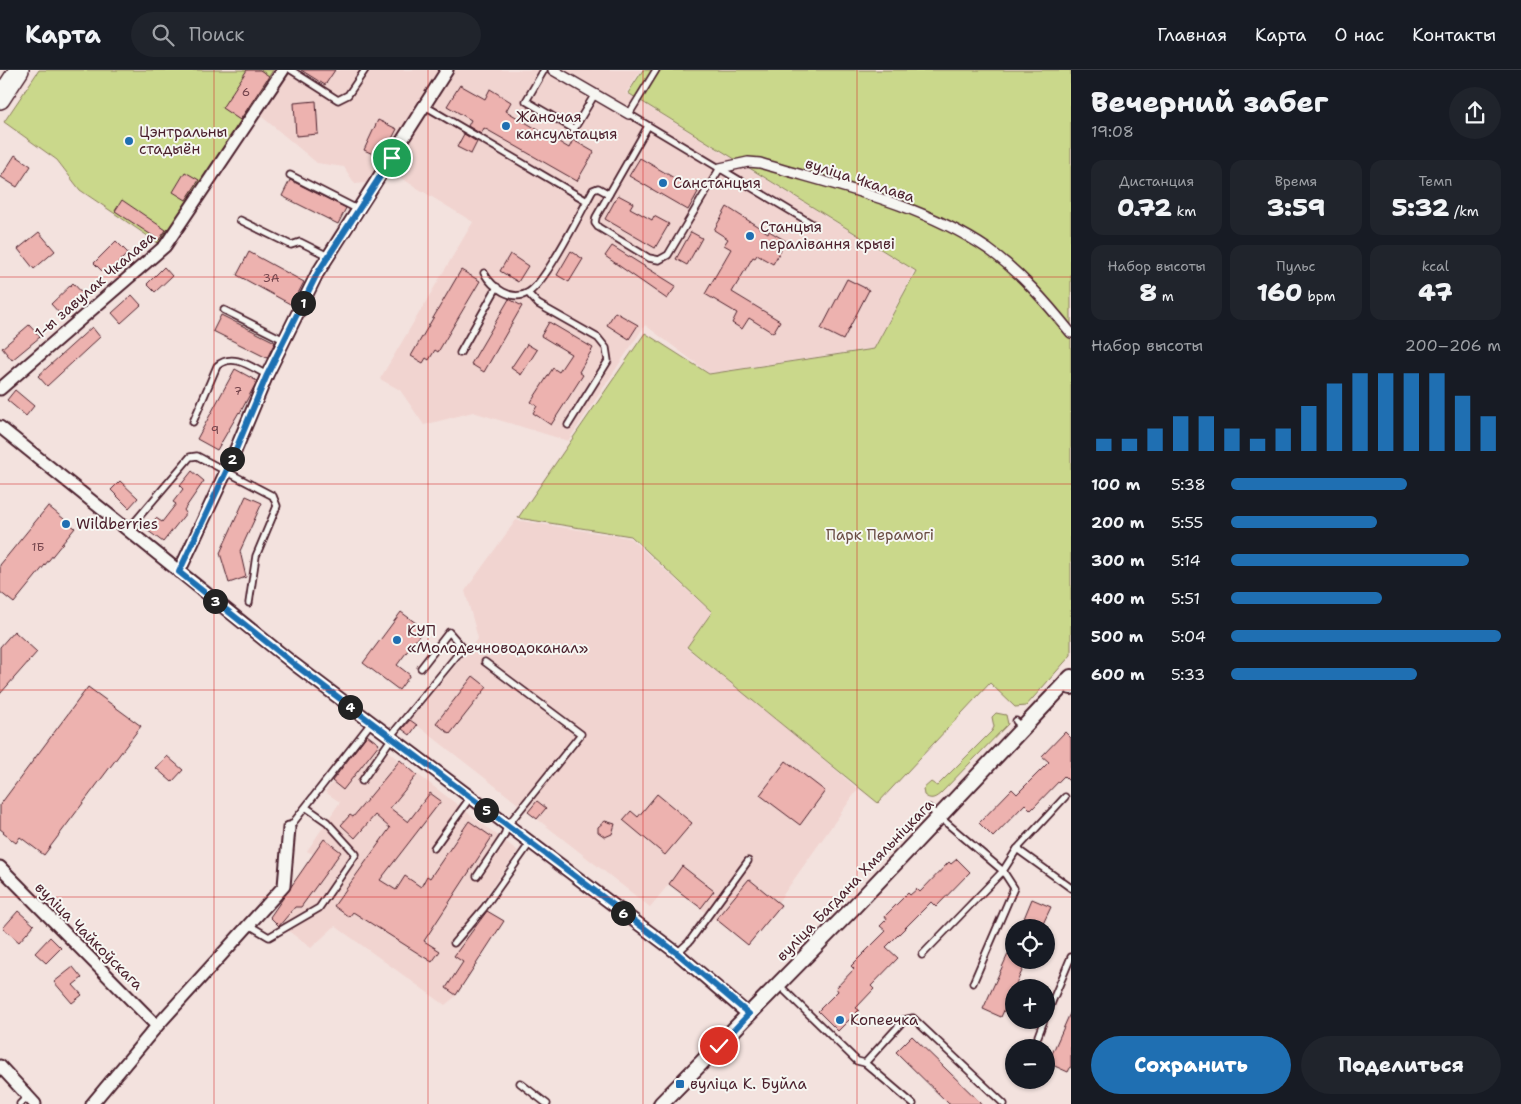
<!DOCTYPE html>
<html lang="ru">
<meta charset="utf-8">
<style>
:root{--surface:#171b24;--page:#20242c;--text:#f1f3f6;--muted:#9ea1a6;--line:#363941;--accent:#1f6fb2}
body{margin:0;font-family:"Shantell Sans",sans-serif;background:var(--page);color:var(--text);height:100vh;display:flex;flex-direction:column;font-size:19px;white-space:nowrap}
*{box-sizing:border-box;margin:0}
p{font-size:16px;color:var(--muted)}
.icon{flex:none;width:28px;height:28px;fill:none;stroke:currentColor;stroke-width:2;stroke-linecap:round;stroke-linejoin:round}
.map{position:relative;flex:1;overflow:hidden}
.side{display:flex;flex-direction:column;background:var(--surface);width:450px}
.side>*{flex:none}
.buttons{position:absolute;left:1005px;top:849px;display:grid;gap:10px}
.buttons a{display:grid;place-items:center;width:50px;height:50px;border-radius:50%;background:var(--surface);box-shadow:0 1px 4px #0004;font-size:25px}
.pin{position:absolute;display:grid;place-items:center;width:42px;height:42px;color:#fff;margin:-21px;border:2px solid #fff;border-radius:50%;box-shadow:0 1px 5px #0007}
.km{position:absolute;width:25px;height:25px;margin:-12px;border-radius:50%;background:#222;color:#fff;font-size:14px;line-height:25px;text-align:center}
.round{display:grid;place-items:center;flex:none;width:52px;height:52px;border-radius:26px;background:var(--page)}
.overview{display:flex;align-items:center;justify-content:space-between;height:85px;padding:0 20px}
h1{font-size:28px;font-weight:800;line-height:38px}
.stats{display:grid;grid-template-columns:repeat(3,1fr);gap:8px;height:85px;padding:5px 20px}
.stats div{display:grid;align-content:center;border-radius:12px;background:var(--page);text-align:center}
.stats b{font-size:25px;font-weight:800}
.stats small{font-size:14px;font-weight:400}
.stats p{font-size:14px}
.chart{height:140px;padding:10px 20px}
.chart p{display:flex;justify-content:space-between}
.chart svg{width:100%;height:90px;margin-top:5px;stroke:var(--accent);stroke-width:6}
.action{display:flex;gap:10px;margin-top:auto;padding:10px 20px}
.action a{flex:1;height:58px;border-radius:30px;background:var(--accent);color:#fff;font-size:20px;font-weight:800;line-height:58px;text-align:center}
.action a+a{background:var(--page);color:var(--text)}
ul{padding:0 20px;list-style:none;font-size:16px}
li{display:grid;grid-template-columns:80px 60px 1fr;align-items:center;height:38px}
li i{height:12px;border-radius:6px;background:var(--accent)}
header{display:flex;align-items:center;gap:30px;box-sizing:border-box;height:70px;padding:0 25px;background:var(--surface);border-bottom:1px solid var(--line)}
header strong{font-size:24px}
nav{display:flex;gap:28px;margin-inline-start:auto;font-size:18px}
.search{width:350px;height:45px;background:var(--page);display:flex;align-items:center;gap:12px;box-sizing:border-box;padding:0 18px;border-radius:28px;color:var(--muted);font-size:19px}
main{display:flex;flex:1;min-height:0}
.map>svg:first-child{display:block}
.built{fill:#f1d4d0}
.green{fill:#cad88b;stroke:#8a7c5b}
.building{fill:#edb2af;stroke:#4a1f2b}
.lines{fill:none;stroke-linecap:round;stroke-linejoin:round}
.service-casing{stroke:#4a1f2b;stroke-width:9}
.pedestrian-casing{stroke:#4a1f2b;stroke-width:12}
.minor-casing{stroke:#4a1f2b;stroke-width:15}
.tertiary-casing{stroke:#4a1f2b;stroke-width:18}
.secondary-casing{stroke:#4a1f2b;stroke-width:20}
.primary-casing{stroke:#4a1f2b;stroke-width:22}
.service{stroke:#f6f6f2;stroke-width:5.5}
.pedestrian{stroke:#f6f6f2;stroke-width:9}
.minor{stroke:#f6f6f2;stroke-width:11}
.tertiary{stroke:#f6f6f2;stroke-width:14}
.secondary{stroke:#f6f6f2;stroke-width:16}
.primary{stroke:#f6f6f2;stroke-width:19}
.route-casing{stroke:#fff;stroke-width:10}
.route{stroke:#1f6fb2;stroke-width:6}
.grid{fill:none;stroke:#d62828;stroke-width:1;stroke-opacity:0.55}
.poi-dot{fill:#1f6fb2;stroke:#f6f6f2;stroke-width:2}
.labels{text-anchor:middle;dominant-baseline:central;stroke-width:4;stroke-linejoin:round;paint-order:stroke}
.number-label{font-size:12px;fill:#73444c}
.poi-label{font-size:15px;fill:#4a1f2b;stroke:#f6f6f2;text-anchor:start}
.street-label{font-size:15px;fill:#4a1f2b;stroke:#f6f6f2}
.park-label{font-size:15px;fill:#6a4d43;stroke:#f6f6f2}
</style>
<header>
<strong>Карта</strong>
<div class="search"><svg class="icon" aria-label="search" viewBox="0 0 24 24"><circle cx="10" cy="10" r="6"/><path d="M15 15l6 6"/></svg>Поиск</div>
<nav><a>Главная</a><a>Карта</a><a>О нас</a><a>Контакты</a></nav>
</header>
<main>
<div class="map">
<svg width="1071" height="1034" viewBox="0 0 1071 1034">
<rect width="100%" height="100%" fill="#f3e2de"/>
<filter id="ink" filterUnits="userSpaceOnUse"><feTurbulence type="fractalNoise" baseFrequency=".02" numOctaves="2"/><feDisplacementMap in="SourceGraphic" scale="10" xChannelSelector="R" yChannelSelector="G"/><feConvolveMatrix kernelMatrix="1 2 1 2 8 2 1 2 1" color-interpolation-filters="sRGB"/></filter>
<g filter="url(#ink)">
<!-- built -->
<g class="built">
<path d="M290,0h351l-15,23 288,178 -40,77 -165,25 -64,-48 -77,116 -95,-29 -49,13 -24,-35 -20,-11 93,-157 -95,-58 -12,19 -11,1 -11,-17 -27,-4 -56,-47z"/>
<path d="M516,450l114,18 81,74 -25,36 103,82 69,59 -80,113 3,3 -33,40 -79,-61 -19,23 -233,-182 -7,10 -8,-6 76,-91 -13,-47z"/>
<path d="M365,664l153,117 -39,54 25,16 -49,76 -10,8 -110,-79 -24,22 -41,-31 43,-63 -6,-3 33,-49 -15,-10 8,-10 -3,-2z"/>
</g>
<!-- green -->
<g class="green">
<path d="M39,0h234l-112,175 -81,-55 -23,-30 -53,-38z"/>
<path d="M643,0h428v585l-45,51 -11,1 -25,-24 -112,120 -191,-156 25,-35 -81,-76 -113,-18 127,-185 64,41 165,-25 42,-78 -288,-178z"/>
<path d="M996,643l10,2 2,9 -68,70c-6,5 -10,6 -16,1l-1,-6 8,-7 6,4 55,-55 2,-4 -2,-10z"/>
</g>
<!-- building -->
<g class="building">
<path d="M247,0h13l9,6 -29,44 -18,-12z"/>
<path d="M301,0h34l-10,15z"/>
<path d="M460,15l25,14 5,-10 21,13 -5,9 63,37 4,-8 21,12 -17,29 -93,-53 -3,6 -13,-8 3,-6 -24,-14z"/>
<path d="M316,31l2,33 -22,2 -2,-33z"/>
<path d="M378,50l19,9 -15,29 -18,-8z"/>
<path d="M464,64l13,8 -6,12 -14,-7z"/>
<path d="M15,85l16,11 -14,21 -16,-10z"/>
<path d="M640,88l58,34 -10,18 -59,-34z"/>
<path d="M185,102l14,8 -13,20 -13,-8z"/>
<path d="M290,110l56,28 -8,16 -56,-28z"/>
<path d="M618,125l15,8 -3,5 22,12 2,-4 15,8 -14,24 -50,-29z"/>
<path d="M122,130l44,30 -7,10 -44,-29z"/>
<path d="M727,137l41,26 1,-2 17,10 -13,23 -16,-9 -2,3 -2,-1 -21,35 48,29 -7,12 -24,-15 -7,11 -10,-6 5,-10 -32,-19 26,-45 -7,-4 4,-6 -14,-9z"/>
<path d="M39,162l16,19 -21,18 -16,-20z"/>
<path d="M691,162l11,6 -15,27 -11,-6z"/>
<path d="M116,171l12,12 -22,22 -12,-12z"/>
<path d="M612,176l64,40 -9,13 -62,-43z"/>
<path d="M571,181l12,8 -14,23 -12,-7z"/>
<path d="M249,182l55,30 -12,23 -55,-30z"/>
<path d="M510,184l18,12 -10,16 -18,-11z"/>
<path d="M164,197l8,9 -17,16 -8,-8z"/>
<path d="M461,200l19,11 -42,71 -3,-2 -6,10 -3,-2 -3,5 -12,-7z"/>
<path d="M847,209l22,11 -26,50 -22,-11z"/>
<path d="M73,213l11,12 -22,21 -11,-12z"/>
<path d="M132,225l9,10 -20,18 -9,-10z"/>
<path d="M509,229l13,7 -38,66 -13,-8z"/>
<path d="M615,242l23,13 -9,14 -22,-14z"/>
<path d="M221,245l54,27 -8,16 -54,-27z"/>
<path d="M549,252l44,26 -14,24 4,3 -32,50 -18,-12 4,-7 -6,-4 22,-34 6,4 12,-18 -30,-18z"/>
<path d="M29,255l11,12 -28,23 -10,-12z"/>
<path d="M92,257l8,10 -53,49 -9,-10z"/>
<path d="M527,274l10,6 -16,25 -10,-7z"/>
<path d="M235,299l22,12 -17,32 -1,-1 -22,38 -20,-11z"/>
<path d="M15,320l19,16 -8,10 -19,-16z"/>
<path d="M192,401l12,10 -20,29 2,3 -23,29 -16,-12 9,-12 6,4 14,-18 -3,-2 10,-13 -3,-3z"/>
<path d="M120,411l18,17 -9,10 -18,-18z"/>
<path d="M246,426l16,7 -22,48 6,26 -17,6 -9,-30z"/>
<path d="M48,436l27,22 -61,75 -14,-11v-27z"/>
<path d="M401,542l23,17 -27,36 13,10 -11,15 -36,-27z"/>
<path d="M14,561l23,21 -37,42v-47z"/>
<path d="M473,606l14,11 -37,47 -14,-11z"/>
<path d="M88,617l53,39 -97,129 -24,-18 -4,6 -13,-10 1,-1 -4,-3v-24z"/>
<path d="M410,650l7,5 -7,10 -8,-6z"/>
<path d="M1065,662l6,6v45l-7,-7 -33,34 -6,-6 -32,33 -14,-14 33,-34 5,5 32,-32 -7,-6z"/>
<path d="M367,665l12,9 -36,46 -11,-9z"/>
<path d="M167,686l16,14 -11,12 -16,-14z"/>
<path d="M400,690l17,15 -27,33 18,14 22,-29 11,8 -61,79 16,10 9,-14 16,11 6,-11 3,2 39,-57 23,16 -68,104 16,10 -8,11 -79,-50 -4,5 -15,-11 56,-78 -15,-13 -20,23 -14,-13 9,-10 3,2z"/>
<path d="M786,691l39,30 -25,34 -40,-30z"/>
<path d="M657,724l35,29 -27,32 -42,-35 8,-9 7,6z"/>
<path d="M537,731l9,7 -9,11 -9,-7z"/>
<path d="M605,751l10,3 -3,10 -7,3 -7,-5v-5z"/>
<path d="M324,769l17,13 -40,55h-6l-16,19 -9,-9z"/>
<path d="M957,789l13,13 -34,35 -5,-5 -45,45 12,11 -27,28 3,3 -18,19 3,2 -21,21 -20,-20 20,-20 -2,-3 18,-19 -3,-3 35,-35 -6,-5 7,-7 -2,-3 23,-23 2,2 7,-6 3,3 29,-30 2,2z"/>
<path d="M682,796l32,25 -13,17 -32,-24z"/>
<path d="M749,809l32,26 -33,40 -32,-26z"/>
<path d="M1032,829l19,8 -10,21h-21z"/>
<path d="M18,841l16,14 -15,17 -16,-14z"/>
<path d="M487,841l17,10 -48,74 -10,-7 17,-26 -9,-6z"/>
<path d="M50,867l11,11 -15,15 -11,-10z"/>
<path d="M1014,871v19h13l-26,57 -18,-8z"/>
<path d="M73,897l9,11 -9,7 9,10 -10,8 -18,-21z"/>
<path d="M1071,941v55l-3,6 -20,-9z"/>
<path d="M912,966l70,68h-33l-53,-52z"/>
</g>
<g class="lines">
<defs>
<g id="service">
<path d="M291,0l47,30 10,-5 17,-25"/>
<path d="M544,0l-18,31 48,28 21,-35"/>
<path d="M656,0l-27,44 185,111"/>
<path d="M425,36l162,95"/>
<path d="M648,56l-52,91 -1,6 3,4 51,31 10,2 9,-5 52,-87"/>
<path d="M290,105l69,35"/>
<path d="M240,150l51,25 9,-3 28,14"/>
<path d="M484,203c8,14 28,30 45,19 17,-10 53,-82 64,-102l5,-2 11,6"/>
<path d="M528,223l10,11 60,34 8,10 2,13 -40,64"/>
<path d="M224,240l60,30"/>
<path d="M460,283l37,-66"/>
<path d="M193,352l24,-56c16,-14 34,1 50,9"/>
<path d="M127,461l63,-74 7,-1 76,40 4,10 -21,50 -7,47"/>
<path d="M1016,651l7,7"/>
<path d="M389,668l74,-90 -14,-16 -28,36"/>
<path d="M362,711l29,-42"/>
<path d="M929,738l74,63 11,17 -41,95"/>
<path d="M289,758l82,-105"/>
<path d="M434,778l36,-50"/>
<path d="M1017,779l54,39"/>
<path d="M477,806l27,-40 3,-10 74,-92 -96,-72"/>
<path d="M249,855l20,12 50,-29 37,-54 -29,-32 -20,-14"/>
<path d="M454,873l30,-35 46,-65"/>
<path d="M677,883l12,-11 59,-81"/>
<path d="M922,885l81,-84 14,-22 48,-52"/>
<path d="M778,914l79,77 8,2 39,-43 9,-2 91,86"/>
<path d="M1046,946l25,-59"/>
<path d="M1038,966l6,-16"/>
<path d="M865,993l48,41"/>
<path d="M520,1013l27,21"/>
<path d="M20,1034l8,-8"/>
</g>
<g id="pedestrian">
<path d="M553,0l76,44"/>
<path d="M720,98l28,-6 12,1c77,23 160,40 228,86 32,23 58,53 83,84"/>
</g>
<g id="minor">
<path d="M0,319l165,-143 118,-176"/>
<path d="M0,357l294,237 383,289 72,62"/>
<path d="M179,502l52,-111 36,-86 50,-101 130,-204"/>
<path d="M0,797l157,159"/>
<path d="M0,996l35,38"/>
<path d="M92,1034l65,-78 127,-140 5,-58"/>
</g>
<path id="tertiary" d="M661,1034l191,-195 219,-232"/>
<path id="secondary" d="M1067,612l4,4"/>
<path id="primary" d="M0,29l19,-29"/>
</defs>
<!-- service casing -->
<use href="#service" class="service-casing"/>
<!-- pedestrian casing -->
<use href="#pedestrian" class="pedestrian-casing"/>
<!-- minor casing -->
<use href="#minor" class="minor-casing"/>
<!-- tertiary casing -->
<use href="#tertiary" class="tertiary-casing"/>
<!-- secondary casing -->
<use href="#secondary" class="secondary-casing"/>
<!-- primary casing -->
<use href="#primary" class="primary-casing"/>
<!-- service -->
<use href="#service" class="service"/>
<!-- pedestrian -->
<use href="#pedestrian" class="pedestrian"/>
<!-- minor -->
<use href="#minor" class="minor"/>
<!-- tertiary -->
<use href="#tertiary" class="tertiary"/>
<!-- secondary -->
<use href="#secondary" class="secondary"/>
<!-- primary -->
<use href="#primary" class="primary"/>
</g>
</g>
<g class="lines" filter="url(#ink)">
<defs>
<path id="route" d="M392,88l-75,116 -50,101 -36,86 -52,111 115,92 383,289 72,61 -30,32"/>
</defs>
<!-- route casing -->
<use href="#route" class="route-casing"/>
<!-- route -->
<use href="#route" class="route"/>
</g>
<!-- grid -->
<path class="grid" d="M214,0v1034M428,0v1034M643,0v1034M857,0v1034M0,207h1071M0,414h1071M0,620h1071M0,827h1071"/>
<!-- markers -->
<g class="poi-dot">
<circle cx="506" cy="56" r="5"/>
<circle cx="129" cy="71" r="5"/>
<circle cx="663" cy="113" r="5"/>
<circle cx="750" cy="166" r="5"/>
<circle cx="66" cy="454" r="5"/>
<circle cx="397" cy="570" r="5"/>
<circle cx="840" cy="950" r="5"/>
<rect x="675" y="1009" width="10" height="10" rx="2.5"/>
</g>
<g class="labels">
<!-- number labels -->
<g class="number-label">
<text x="246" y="22">6</text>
<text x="271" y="208">3А</text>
<text x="238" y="321">7</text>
<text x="215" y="360">9</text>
<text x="38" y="477">1Б</text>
</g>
<!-- poi labels -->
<g class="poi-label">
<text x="516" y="47">Жаночая<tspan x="516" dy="17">кансультацыя</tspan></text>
<text x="139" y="62">Цэнтральны<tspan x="139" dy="17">стадыён</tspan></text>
<text x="673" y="113">Санстанцыя</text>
<text x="760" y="157">Станцыя<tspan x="760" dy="17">пералівання крыві</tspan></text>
<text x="76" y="454">Wildberries</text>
<text x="407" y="561">КУП<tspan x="407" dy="17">«Молодечноводоканал»</tspan></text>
<text x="850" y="950">Копеечка</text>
<text x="690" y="1014">вуліца К. Буйла</text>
</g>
<!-- street labels -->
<g class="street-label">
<text transform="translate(860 110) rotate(18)">вуліца Чкалава</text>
<text transform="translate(95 215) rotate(-41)">1-ы завулак Чкалава</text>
<text transform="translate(855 810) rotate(-46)">вуліца Багдана Хмяльніцкага</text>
<text transform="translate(89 866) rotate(45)">вуліца Чайкоўскага</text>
</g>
<!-- park labels -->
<g class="park-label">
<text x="880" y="465">Парк Перамогі</text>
</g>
</g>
</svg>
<div class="buttons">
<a><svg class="icon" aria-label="locate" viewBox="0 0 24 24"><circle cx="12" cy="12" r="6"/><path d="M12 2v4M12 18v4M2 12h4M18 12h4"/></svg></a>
<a>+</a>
<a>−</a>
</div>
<div class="pin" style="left:392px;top:88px;background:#1e9e55"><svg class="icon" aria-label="arrive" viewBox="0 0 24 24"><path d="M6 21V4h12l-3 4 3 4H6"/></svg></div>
<div class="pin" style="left:719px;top:976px;background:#d93025"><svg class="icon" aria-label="check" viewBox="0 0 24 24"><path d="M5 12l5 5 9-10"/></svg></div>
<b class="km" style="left:303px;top:233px">1</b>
<b class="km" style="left:232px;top:389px">2</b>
<b class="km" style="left:215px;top:531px">3</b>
<b class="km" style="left:350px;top:637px">4</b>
<b class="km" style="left:486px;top:740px">5</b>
<b class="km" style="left:623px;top:843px">6</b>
</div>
<section class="side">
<div class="overview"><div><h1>Вечерний забег</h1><p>19:08</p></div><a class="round"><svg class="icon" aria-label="share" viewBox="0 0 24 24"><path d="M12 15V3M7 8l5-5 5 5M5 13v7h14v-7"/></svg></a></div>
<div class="stats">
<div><p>Дистанция</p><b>0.72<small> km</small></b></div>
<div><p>Время</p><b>3:59</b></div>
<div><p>Темп</p><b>5:32<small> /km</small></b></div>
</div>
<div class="stats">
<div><p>Набор высоты</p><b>8<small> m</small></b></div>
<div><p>Пульс</p><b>160<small> bpm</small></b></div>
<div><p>kcal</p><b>47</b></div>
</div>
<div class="chart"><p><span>Набор высоты</span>200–206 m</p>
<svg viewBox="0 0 160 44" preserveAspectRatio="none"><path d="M5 44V38M15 44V38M25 44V33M35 44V27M45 44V27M55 44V33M65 44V38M75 44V33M85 44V22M95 44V11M105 44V6M115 44V6M125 44V6M135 44V6M145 44V17M155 44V27"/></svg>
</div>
<ul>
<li><b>100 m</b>5:38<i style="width:65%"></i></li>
<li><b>200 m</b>5:55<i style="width:54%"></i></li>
<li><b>300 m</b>5:14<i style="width:88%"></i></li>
<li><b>400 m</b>5:51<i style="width:56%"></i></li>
<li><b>500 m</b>5:04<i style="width:100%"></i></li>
<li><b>600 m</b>5:33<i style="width:69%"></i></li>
</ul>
<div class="action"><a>Сохранить</a><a>Поделиться</a></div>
</section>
</main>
